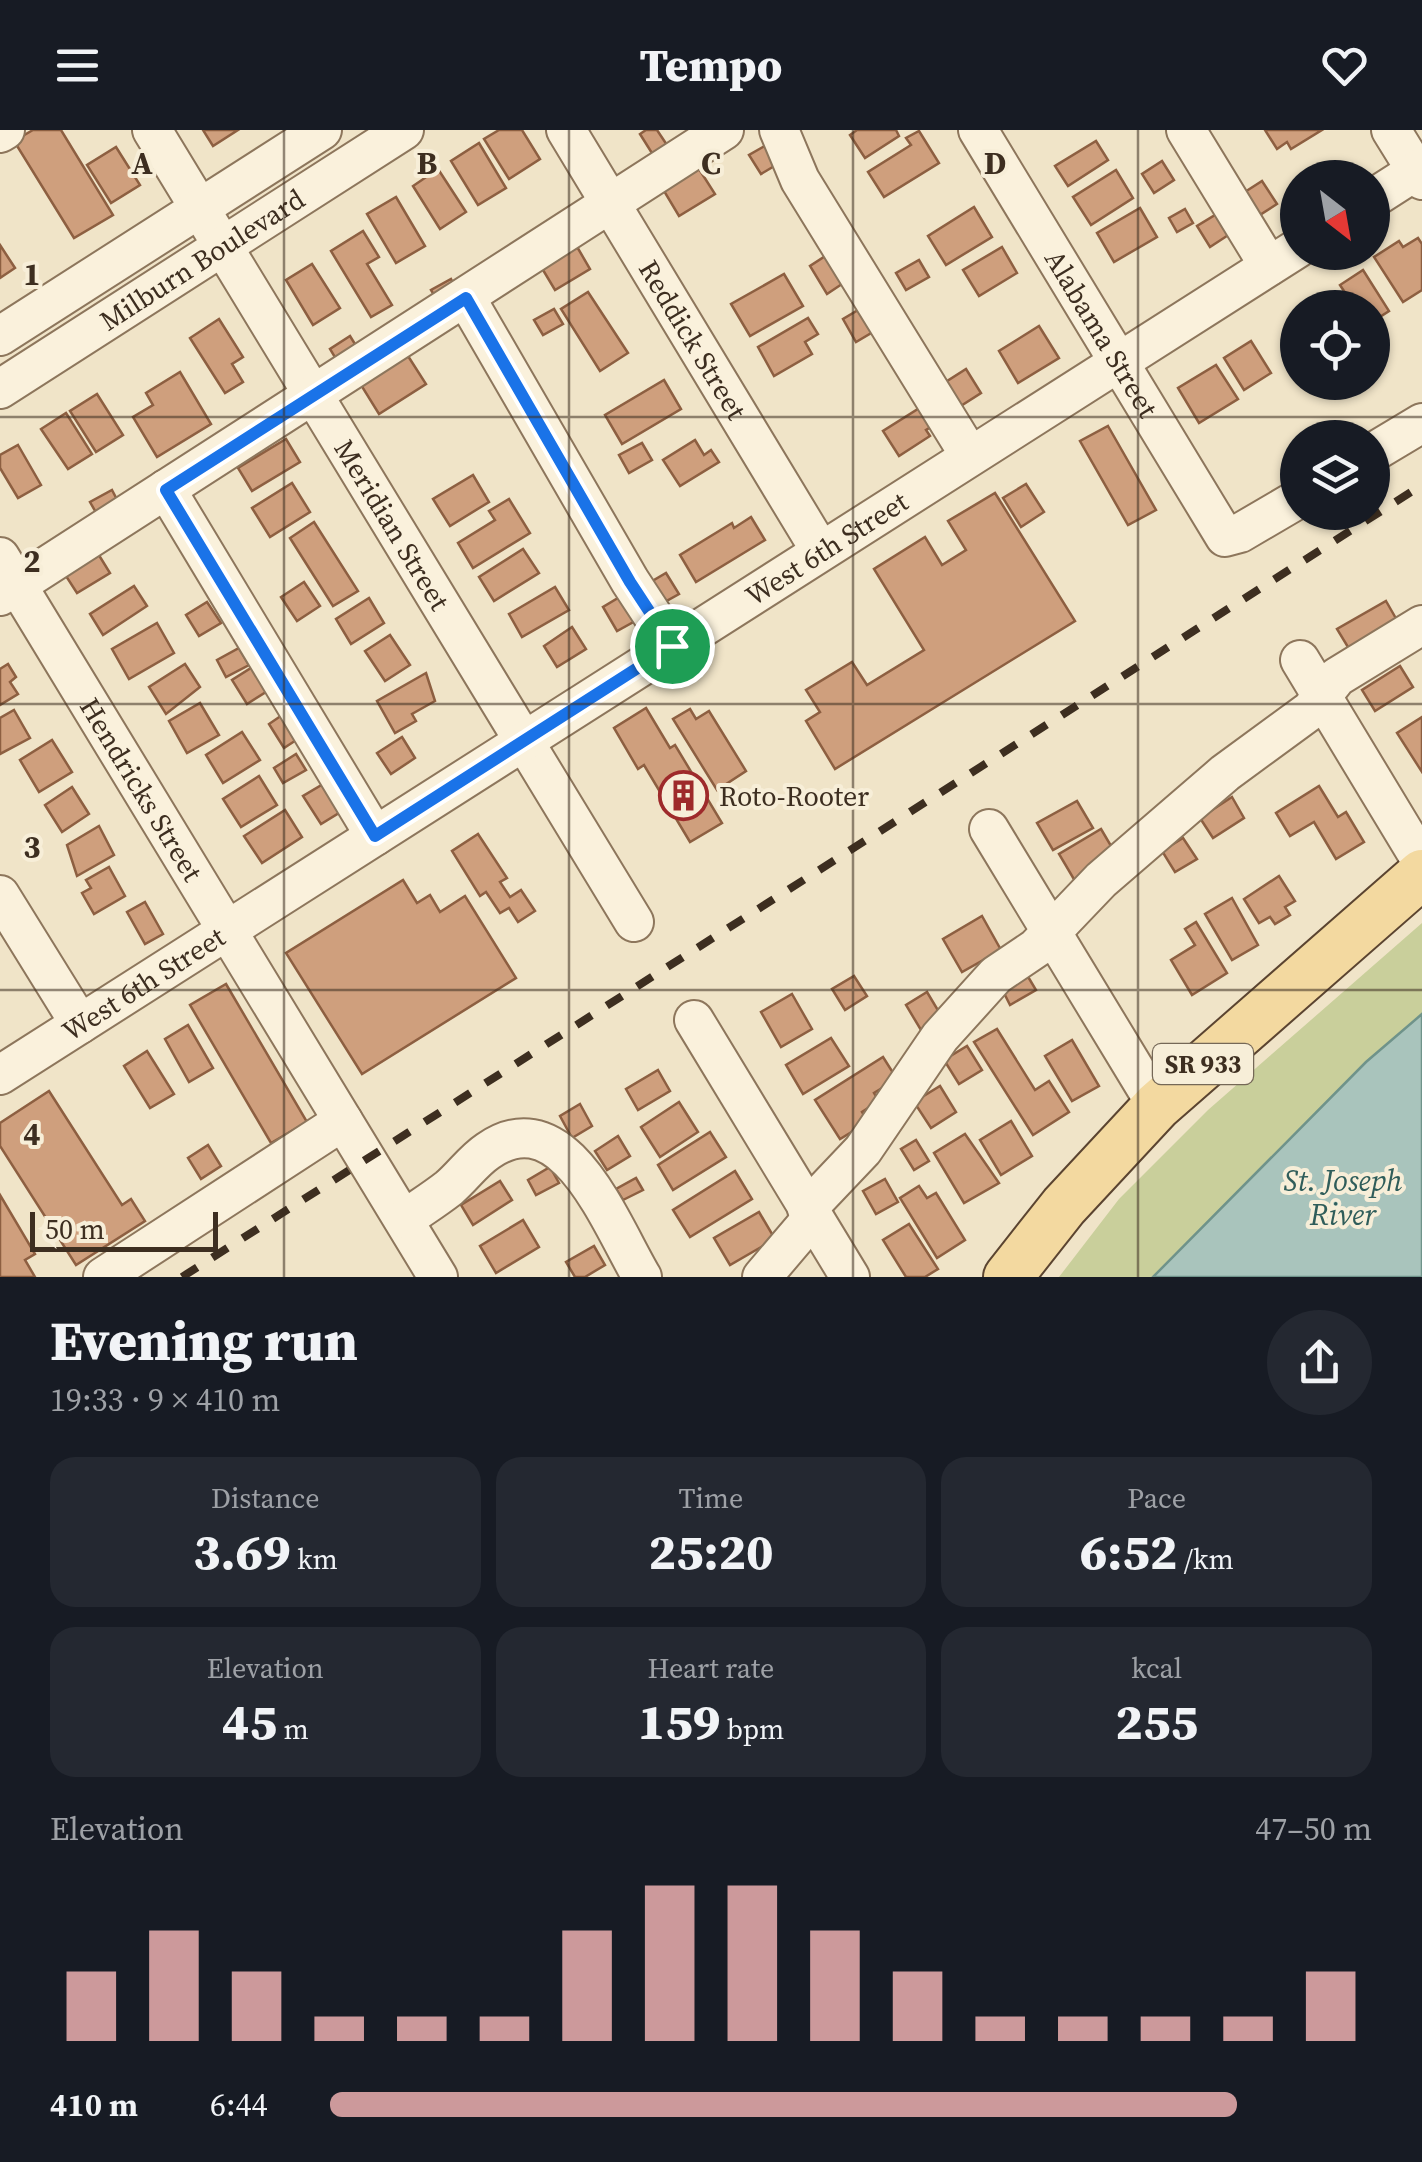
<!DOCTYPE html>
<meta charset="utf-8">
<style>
:root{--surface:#171b24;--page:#242831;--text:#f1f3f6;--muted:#9ea1a6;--accent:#cc999b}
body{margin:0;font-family:"Source Serif 4",serif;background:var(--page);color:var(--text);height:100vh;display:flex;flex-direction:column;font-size:38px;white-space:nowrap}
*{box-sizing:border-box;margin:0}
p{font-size:32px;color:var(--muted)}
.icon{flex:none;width:55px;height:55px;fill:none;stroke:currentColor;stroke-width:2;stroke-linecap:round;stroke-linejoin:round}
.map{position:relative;height:1147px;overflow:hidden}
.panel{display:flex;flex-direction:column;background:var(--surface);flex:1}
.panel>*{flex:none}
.needle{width:65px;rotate:149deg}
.buttons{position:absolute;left:1280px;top:30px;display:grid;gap:20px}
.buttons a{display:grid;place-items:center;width:110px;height:110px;border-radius:50%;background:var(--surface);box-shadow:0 2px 8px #0004;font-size:50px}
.scale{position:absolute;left:30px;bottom:25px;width:188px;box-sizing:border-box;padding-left:10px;border:5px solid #3d2e20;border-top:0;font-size:28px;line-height:35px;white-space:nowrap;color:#3d2e20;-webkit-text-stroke:8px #f7eed8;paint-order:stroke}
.pin{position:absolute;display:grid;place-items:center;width:85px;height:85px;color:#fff;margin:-42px;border:5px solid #fff;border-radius:50%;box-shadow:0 2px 10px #0007}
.round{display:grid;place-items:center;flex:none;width:105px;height:105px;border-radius:52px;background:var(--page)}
.headline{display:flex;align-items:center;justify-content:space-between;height:170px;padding:0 50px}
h1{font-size:55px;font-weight:800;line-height:75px}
.figures{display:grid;grid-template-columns:repeat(3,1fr);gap:15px;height:170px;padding:10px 50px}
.figures div{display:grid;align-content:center;border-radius:25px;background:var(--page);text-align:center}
.figures b{font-size:50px;font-weight:800}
.figures small{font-size:28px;font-weight:400}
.figures p{font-size:28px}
.chart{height:280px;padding:20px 50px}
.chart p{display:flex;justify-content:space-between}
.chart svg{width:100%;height:180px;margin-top:10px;stroke:var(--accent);stroke-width:6}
ul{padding:0 50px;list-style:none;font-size:32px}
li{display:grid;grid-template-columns:160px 120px 1fr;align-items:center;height:75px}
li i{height:25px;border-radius:12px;background:var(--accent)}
header{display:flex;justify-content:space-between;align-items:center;height:130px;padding:0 50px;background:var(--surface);font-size:45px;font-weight:800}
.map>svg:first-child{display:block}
.green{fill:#c9cf9b}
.water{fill:#a9c4bc;stroke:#6f938a;stroke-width:2.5}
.building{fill:#cf9f7d;stroke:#8d5f41;stroke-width:2.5}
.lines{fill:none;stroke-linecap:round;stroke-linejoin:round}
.minor-casing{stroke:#8d765c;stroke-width:42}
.major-casing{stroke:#5b4430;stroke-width:52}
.minor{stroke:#faf1dc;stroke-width:38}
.major{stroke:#f3d9a0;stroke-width:48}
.rail{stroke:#3d2e20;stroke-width:8;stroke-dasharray:18 18;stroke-linecap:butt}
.route-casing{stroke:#fff;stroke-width:20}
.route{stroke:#1a73e8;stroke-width:12}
.grid{fill:none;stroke:#3d2e20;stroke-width:2.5;stroke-opacity:0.55}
.labels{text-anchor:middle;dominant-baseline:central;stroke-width:8;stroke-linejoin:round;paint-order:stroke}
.shield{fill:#f7eed8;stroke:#756857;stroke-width:2.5}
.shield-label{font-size:25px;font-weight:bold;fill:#3d2e20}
.street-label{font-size:28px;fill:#3d2e20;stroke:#f7eed8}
.poi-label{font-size:28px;fill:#3d2e20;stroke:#f7eed8;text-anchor:start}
.water-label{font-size:30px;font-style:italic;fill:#2f5d5a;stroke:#f7eed8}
.grid-label{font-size:32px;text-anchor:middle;font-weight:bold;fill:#3d2e20;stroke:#f7eed8;stroke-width:8;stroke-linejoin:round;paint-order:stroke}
</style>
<header><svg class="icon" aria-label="menu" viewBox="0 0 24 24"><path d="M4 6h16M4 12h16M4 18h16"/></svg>Tempo<svg class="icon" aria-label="heart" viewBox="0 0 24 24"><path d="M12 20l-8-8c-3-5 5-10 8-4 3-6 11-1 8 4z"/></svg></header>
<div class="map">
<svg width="1422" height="1147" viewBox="0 0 1422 1147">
<rect width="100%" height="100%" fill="#f0e4c8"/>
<!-- green -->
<path class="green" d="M1422,793v91l-56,48 -213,215h-94l60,-78 89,-89z"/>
<!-- water -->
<path class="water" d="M1422,884v263h-269l213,-215z"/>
<!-- building -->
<g class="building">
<path d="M33,0h28l52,85 -39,23 -60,-97z"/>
<path d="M203,0h35l-25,16z"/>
<path d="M499,0h23l18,29 -31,20 -25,-40z"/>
<path d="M646,0h11l12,18 -14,10 -15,-24z"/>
<path d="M857,0h39l3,6 -34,22 -15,-23z"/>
<path d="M1265,0h57l-31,19 -4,-7 -10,7z"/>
<path d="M919,1l20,32 -55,34 -16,-25 43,-27 -5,-7z"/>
<path d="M1096,11l12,19 -40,26 -13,-20z"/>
<path d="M479,13l27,45 -28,17 -27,-44z"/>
<path d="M770,13l11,19 -20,12 -12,-19z"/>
<path d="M116,17l24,38 -29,18 -24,-38z"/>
<path d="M1162,31l12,19 -20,13 -12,-19z"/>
<path d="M438,39l28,43 -26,17 -27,-43z"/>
<path d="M699,39l16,25 -36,22 -15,-25z"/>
<path d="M1116,40l17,28 -42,27 -18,-28z"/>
<path d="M1262,51l15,23 -25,16 -15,-23z"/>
<path d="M396,67l29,49 -29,17 -29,-49z"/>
<path d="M974,77l18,30 -46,28 -18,-29z"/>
<path d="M1140,78l17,29 -43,25 -17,-29z"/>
<path d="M1185,79l8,14 -16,9 -8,-14z"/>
<path d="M1220,82l13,20 -23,15 -13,-21z"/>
<path d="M363,101l16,26 -12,7 25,41 -21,12 -40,-66z"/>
<path d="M1418,108l4,6v46l-19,12 -29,-45 25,-16 4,6z"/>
<path d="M0,115l15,23 -15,10z"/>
<path d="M576,115l14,24 -35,21 -15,-25z"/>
<path d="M1002,117l15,26 -38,23 -16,-26z"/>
<path d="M833,121l18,27 -24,16 -17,-28z"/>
<path d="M919,130l10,17 -23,13 -10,-17z"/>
<path d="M312,134l28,44 -27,17 -27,-45z"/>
<path d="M1363,140l26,41 -17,11v-14h-17l-15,-23z"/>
<path d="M784,144l19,32 -53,30 -19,-32z"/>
<path d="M451,149l8,15 -19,11 -9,-15z"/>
<path d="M588,162l40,61 -28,18 -39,-62z"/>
<path d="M1324,164l8,14h-30z"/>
<path d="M870,173l13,23 -27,16 -13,-23z"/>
<path d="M554,179l9,15 -20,11 -9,-15z"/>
<path d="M808,188l10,16 -13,8 7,12 -38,22 -16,-29z"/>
<path d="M219,189l24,38 -11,7 11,18 -18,11 -35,-55z"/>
<path d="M1039,196l20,32 -41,25 -19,-32z"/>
<path d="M350,206l13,21 -21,12 -12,-20z"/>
<path d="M1251,211l20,32 -27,17 -20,-32z"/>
<path d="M408,226l18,28 -47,30 -18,-29z"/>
<path d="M1216,235l22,34 -39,24 -21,-35z"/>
<path d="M966,239l15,24 -25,16 -15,-24z"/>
<path d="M180,242l31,52 -54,33 -24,-40 20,-12 -7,-12z"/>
<path d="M664,250l17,29 -59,35 -17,-29z"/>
<path d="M97,264l26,41 -27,17 -26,-41z"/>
<path d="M929,272l12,19 -15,9 4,6 -31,20 -16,-25z"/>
<path d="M66,283l26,41 -24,15 -27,-40z"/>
<path d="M1108,296l48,84 -28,15 -48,-84z"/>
<path d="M286,309l14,23 -48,29 -14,-23z"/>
<path d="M695,310l9,15 7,-5 8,12 -39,24 -17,-26z"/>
<path d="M642,313l10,17 -23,13 -10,-18z"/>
<path d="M18,315l23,40 -23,13 -18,-30v-13z"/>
<path d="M473,345l16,27 -39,24 -17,-27z"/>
<path d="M292,353l18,29 -40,25 -18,-29z"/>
<path d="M1026,354l18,28 -23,15 -18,-29z"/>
<path d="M112,360l11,21 -21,12 -12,-21z"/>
<path d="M995,363l80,128 -240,148 -29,-48 14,-9 -14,-22 46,-28 15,23 57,-35 -50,-81 51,-32 17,28 24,-15 -18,-29z"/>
<path d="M509,369l21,34 -57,35 -15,-25 37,-23 -6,-9z"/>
<path d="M751,387l14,23 -69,42 -16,-27 52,-32 2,5z"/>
<path d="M314,392l44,69 -25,15 -43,-68z"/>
<path d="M523,419l16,24 -45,28 -15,-24z"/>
<path d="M97,422l13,21 -33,20 -13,-20z"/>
<path d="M666,443l13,21 -18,10 -12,-21z"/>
<path d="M304,452l16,24 -23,15 -16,-24z"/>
<path d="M134,456l13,20 -44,29 -13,-21z"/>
<path d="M555,457l14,23 -47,27 -13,-23z"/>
<path d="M623,465l14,25 -20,11 -14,-24z"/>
<path d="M369,468l15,25 -33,21 -15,-25z"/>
<path d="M1386,471l16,28 -48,28 -17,-28z"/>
<path d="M207,472l14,21 -22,13 -13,-21z"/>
<path d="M157,493l17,30 -45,26 -17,-30z"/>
<path d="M572,497l14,22 -29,18 -13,-21z"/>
<path d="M390,505l20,30 -25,16 -20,-30z"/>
<path d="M239,518l10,17 -23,12 -9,-17z"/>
<path d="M262,531l15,24 -30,19 -15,-24z"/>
<path d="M8,534l8,13 -6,5 8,12 -18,11v-36z"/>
<path d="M185,534l15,23 -34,27 -17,-27z"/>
<path d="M1400,536l13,21 -38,24 -13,-21z"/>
<path d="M426,543l9,28 -23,13 4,7 -21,12 -18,-32z"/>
<path d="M200,573l19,32 -32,18 -18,-32z"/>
<path d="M646,578l24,40 5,-3 47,78 -32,19 -46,-77 -6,4 -24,-41z"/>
<path d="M690,579l6,10 13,-8 37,60 -29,19 -44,-71z"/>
<path d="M14,580l16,28 -30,16v-36z"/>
<path d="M288,581l16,24 -20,13 -15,-24z"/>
<path d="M1422,587v55l-25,-39z"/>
<path d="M242,602l18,28 -37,23 -17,-28z"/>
<path d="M402,607l13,21 -24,16 -14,-21z"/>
<path d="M52,610l20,32 -33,20 -19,-32z"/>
<path d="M296,624l10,16 -23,13 -9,-15z"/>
<path d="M259,646l18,29 -36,22 -18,-28z"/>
<path d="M330,650l17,28 -26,16 -18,-28z"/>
<path d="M1319,656l19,31 8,-5 18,30 -28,17 -22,-37 -24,14 -14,-23z"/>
<path d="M72,657l17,27 -27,18 -17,-27z"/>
<path d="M1232,667l12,21 -31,20 -13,-20z"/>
<path d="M1077,671l16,27 -40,22 -16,-27z"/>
<path d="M285,680l17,27 -40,26 -18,-27z"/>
<path d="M99,696l15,29 -37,21 -10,-31z"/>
<path d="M1101,699l16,27 -42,25 -16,-27z"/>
<path d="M478,704l29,44 -7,4 10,15 11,-7 14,21 -17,11 -9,-14 -9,5 -14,-21 -6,4 -28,-45z"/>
<path d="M1183,708l14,21 -22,13 -13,-21z"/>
<path d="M109,737l16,29 -31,18 -12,-21 9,-5 -5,-8z"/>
<path d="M1279,746l16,25 -10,6 5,8 -15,9 -5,-7 -11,6 -15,-24z"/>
<path d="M403,750l14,23 13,-8 10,17 25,-16 51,82 -154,96 -76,-121z"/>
<path d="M1232,768l26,47 -26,15 -27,-46z"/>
<path d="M145,772l18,32 -18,10 -18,-32z"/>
<path d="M982,786l19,34 -39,22 -19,-33z"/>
<path d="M1196,792l31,51 -35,22 -21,-35 24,-15 -10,-16z"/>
<path d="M1027,845l9,15 -26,15 -8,-16z"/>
<path d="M854,846l13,20 -22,14 -13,-21z"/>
<path d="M226,854l81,138 -36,21 -81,-138z"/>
<path d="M927,862l15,25 -21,13 -15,-25z"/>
<path d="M792,864l20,35 -31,18 -20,-35z"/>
<path d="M188,895l25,43 -24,14 -24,-43z"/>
<path d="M997,899l38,61 14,-9 20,31 -36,23 -59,-93z"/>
<path d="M831,908l18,28 -46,28 -17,-29z"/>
<path d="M1072,910l27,46 -27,15 -27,-45z"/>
<path d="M967,916l15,24 -23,14 -15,-24z"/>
<path d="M147,921l27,43 -24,14 -26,-42z"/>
<path d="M883,927l14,22 -23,14 5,8 -17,11 6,10 -28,17 -25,-39z"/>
<path d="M658,940l12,21 -32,19 -12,-21z"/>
<path d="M940,956l16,26 -25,16 -17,-26z"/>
<path d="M49,961l73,114 9,-6 14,22 -69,44 -76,-119v-23z"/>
<path d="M679,972l19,30 -38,25 -19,-30z"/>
<path d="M580,974l12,22 -20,12 -12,-22z"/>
<path d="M1011,991l21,35 -31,19 -21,-35z"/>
<path d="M710,1002l16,25 -53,33 -15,-25z"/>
<path d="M965,1004l34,49 -35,20 -30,-50z"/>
<path d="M618,1006l12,20 -23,14 -12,-19z"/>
<path d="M916,1010l13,21 -15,9 -13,-21z"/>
<path d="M208,1015l13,21 -20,13 -13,-21z"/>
<path d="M550,1037l9,16 -23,12 -8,-15z"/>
<path d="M735,1041l17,28 -62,38 -17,-27z"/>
<path d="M636,1048l7,12 -20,10 -7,-11z"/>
<path d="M885,1049l13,23 -22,12 -13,-23z"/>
<path d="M500,1051l12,19 -39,25 -12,-20z"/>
<path d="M919,1056l8,12 9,-5 29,47 -28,18 -37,-60z"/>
<path d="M0,1065l35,59 -10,6 10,17h-35z"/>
<path d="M759,1082l16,27 -45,26 -16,-27z"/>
<path d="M523,1090l16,27 -43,26 -16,-27z"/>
<path d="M909,1094l29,45 -13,8h-19l-23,-37z"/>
<path d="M594,1116l11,19 -20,12h-10l-9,-15z"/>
</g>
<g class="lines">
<defs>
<g id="minor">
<path id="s1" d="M152,0l482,792"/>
<path id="s2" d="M566,0l254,420"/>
<path d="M779,0l21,50 170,276"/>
<path id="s3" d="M978,0l247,407 15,-4 58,-34"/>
<path d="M1186,0l83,136"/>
<path d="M1391,0l31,50"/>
<path d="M0,3l5,-3"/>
<path d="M1372,69l50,-32"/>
<path d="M466,168l164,283 42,64"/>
<path d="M0,206l322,-206"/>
<path id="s4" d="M0,259l404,-259"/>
<path d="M1372,323l50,-30"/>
<path d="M166,359l209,347"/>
<path id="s5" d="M0,427l438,720"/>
<path d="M0,466l724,-466"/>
<path d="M1300,530l122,202"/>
<path d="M989,699l168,277"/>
<path d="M0,765l80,129"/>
<path d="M694,890l156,257"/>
<path id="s6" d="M0,945l1298,-827"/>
<path d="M807,1079l56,-59 77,-113 56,-62 40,-27 65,-68 124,-107 86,-63 26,-33 85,-52"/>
<path d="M405,1089c14,-10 30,-20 44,-31 14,-12 24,-27 39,-37 76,-53 122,72 154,126"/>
<path d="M103,1147l240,-156"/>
<path d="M762,1147l51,-60"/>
</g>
<path id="major" d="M1008,1147l56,-71 93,-100 265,-232"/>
</defs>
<!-- minor casing -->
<use href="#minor" class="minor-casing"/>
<!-- major casing -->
<use href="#major" class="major-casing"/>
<!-- minor -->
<use href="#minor" class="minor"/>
<!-- major -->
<use href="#major" class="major"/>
<!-- rail -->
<path class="rail" d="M182,1147l1240,-792"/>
</g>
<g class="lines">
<defs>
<path id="route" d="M466,168l164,284 42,64 -297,190 -209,-346z"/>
</defs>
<!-- route casing -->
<use href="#route" class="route-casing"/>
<!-- route -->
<use href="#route" class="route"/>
</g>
<!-- grid -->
<path class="grid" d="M284,0v1147M569,0v1147M853,0v1147M1138,0v1147M0,287h1422M0,574h1422M0,860h1422"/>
<!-- icons -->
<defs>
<symbol id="building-ring" viewBox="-11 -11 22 22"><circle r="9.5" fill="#f7eed8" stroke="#9e2a2b" stroke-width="1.5"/><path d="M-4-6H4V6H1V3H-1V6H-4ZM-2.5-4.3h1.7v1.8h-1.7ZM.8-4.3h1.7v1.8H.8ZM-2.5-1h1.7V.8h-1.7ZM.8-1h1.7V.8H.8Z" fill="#9e2a2b"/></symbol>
</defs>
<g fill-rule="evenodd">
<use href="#building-ring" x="656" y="638" width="55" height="55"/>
</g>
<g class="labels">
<!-- shield labels -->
<rect class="shield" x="1153" y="914" width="100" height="40" rx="8"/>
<g class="shield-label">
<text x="1203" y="934">SR 933</text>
</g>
<!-- street labels -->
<g class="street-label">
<text stroke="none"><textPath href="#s4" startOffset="240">Milburn Boulevard</textPath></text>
<text stroke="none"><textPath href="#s3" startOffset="238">Alabama Street</textPath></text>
<text stroke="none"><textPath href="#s2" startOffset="245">Reddick Street</textPath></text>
<text stroke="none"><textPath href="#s1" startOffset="462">Meridian Street</textPath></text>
<text stroke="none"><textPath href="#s6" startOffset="980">West 6th Street</textPath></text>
<text stroke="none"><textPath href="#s5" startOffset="272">Hendricks Street</textPath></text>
<text stroke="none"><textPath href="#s6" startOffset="170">West 6th Street</textPath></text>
</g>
<!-- poi labels -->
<g class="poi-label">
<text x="719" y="666">Roto-Rooter</text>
</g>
<!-- water labels -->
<g class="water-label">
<text x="1343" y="1050">St. Joseph<tspan x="1343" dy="34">River</tspan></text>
</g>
</g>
<g class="grid-label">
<text x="142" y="44">A</text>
<text x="427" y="44">B</text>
<text x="711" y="44">C</text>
<text x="995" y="44">D</text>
<text x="32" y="155">1</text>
<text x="32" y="442">2</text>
<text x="32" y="728">3</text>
<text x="32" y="1015">4</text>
</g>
</svg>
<div class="buttons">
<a><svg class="needle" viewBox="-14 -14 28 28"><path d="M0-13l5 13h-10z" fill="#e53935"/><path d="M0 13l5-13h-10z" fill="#9ea1a6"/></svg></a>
<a><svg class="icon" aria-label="locate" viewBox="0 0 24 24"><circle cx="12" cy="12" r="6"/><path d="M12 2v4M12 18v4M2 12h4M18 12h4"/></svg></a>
<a><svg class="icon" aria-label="layers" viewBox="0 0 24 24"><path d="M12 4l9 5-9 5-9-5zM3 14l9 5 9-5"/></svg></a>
</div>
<div class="scale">50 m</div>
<div class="pin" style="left:672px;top:516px;background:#1e9e55"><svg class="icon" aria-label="arrive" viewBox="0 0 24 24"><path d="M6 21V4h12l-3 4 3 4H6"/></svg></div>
</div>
<section class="panel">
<div class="headline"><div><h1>Evening run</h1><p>19:33 · 9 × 410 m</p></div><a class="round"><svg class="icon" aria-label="share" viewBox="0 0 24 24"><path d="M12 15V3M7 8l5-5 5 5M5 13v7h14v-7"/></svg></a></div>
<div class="figures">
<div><p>Distance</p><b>3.69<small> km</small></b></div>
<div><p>Time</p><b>25:20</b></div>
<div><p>Pace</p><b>6:52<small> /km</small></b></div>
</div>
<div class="figures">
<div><p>Elevation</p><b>45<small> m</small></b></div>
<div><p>Heart rate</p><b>159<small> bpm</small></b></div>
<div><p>kcal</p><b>255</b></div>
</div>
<div class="chart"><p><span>Elevation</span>47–50 m</p>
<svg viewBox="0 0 160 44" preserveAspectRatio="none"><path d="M5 44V27M15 44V17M25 44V27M35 44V38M45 44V38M55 44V38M65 44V17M75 44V6M85 44V6M95 44V17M105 44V27M115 44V38M125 44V38M135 44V38M145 44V38M155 44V27"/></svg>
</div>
<ul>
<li><b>410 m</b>6:44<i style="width:87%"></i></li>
</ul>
</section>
